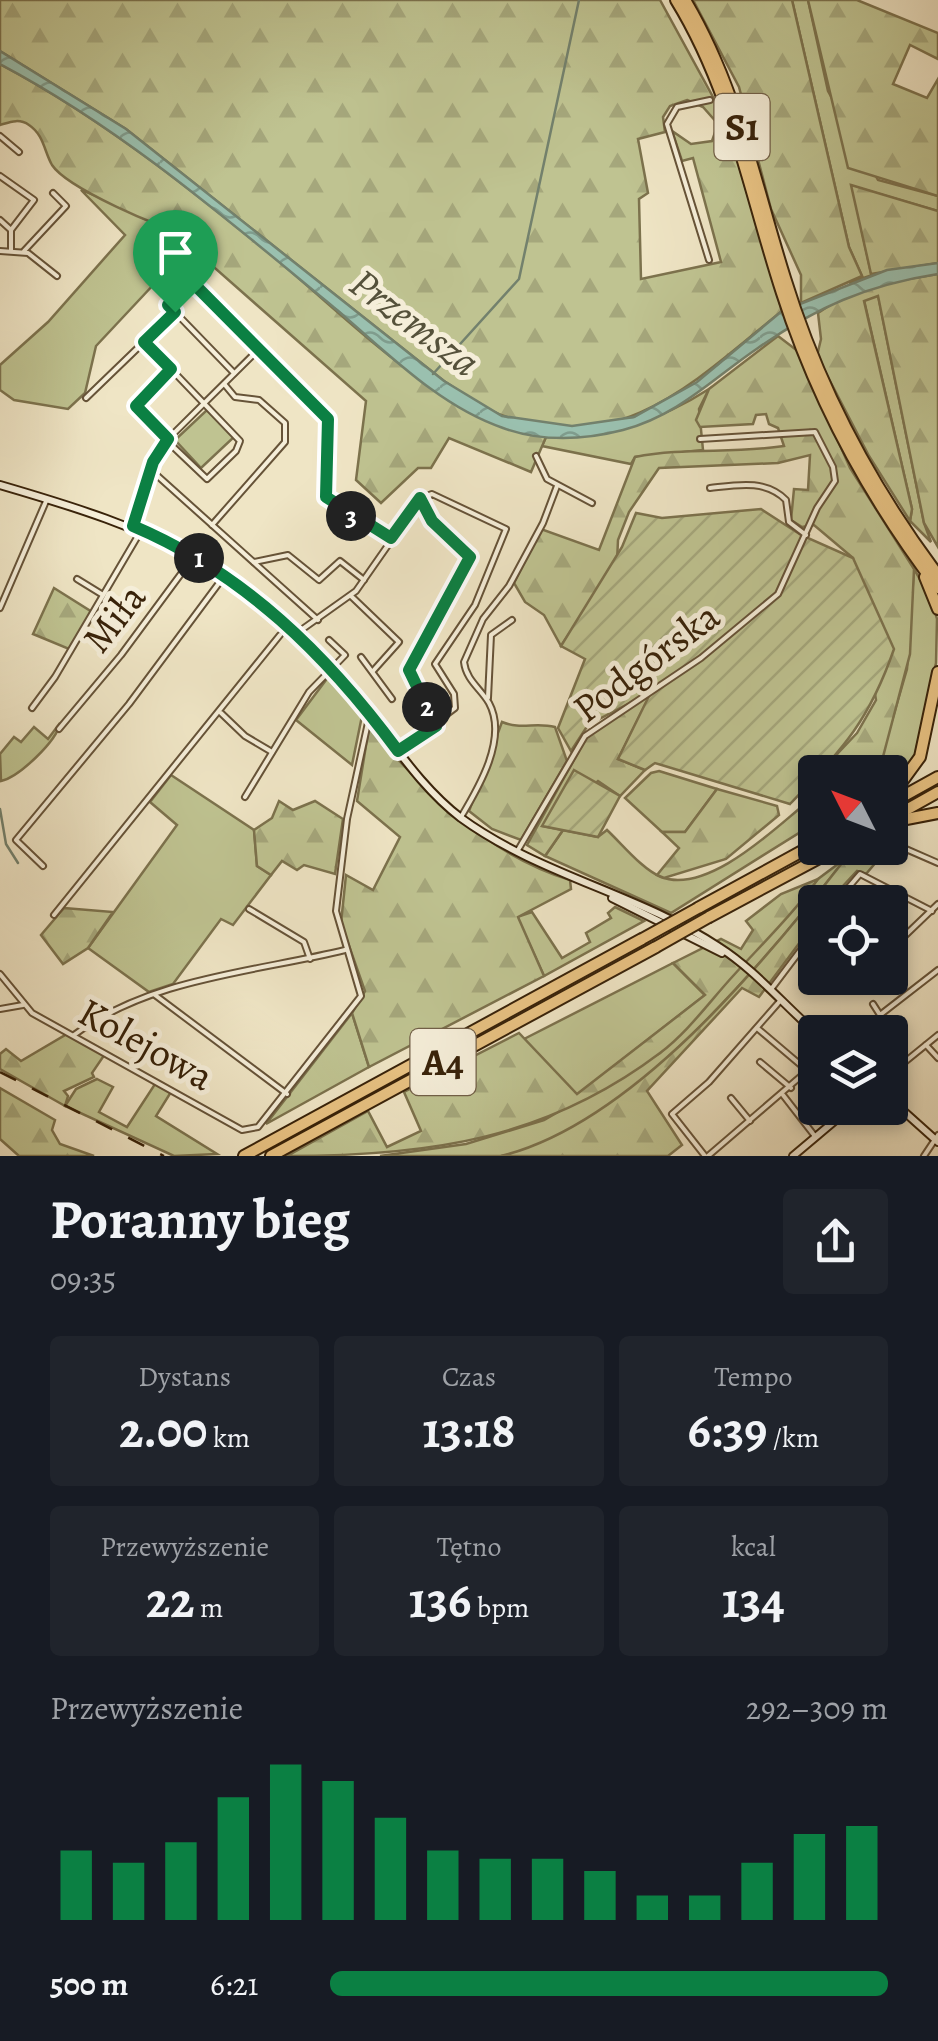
<!DOCTYPE html>
<html lang="pl">
<meta charset="utf-8">
<style>
:root{--surface:#171b24;--page:#20242c;--text:#f1f3f6;--muted:#9ea1a6;--accent:#0b8043}
body{margin:0;font-family:Alegreya,serif;background:var(--page);color:var(--text);height:100vh;display:flex;flex-direction:column;font-size:38px;white-space:nowrap}
*{box-sizing:border-box;margin:0}
p{font-size:32px;color:var(--muted)}
.icon{flex:none;width:55px;height:55px;fill:none;stroke:currentColor;stroke-width:2;stroke-linecap:round;stroke-linejoin:round}
.map{position:relative;height:1156px;overflow:hidden}
.drawer{display:flex;flex-direction:column;background:var(--surface);flex:1}
.drawer>*{flex:none}
.needle{width:65px;rotate:312deg}
.controls{position:absolute;left:798px;top:755px;display:grid;gap:20px}
.controls a{display:grid;place-items:center;width:110px;height:110px;border-radius:10px;background:var(--surface);box-shadow:0 5px 15px #0003;font-size:50px}
.pin{position:absolute;display:grid;place-items:center;width:85px;height:85px;color:#fff;margin:-102px -42px;border-radius:50% 50% 50% 0;rotate:-45deg;box-shadow:0 0 10px #0007}
.pin .icon{rotate:45deg}
.km{position:absolute;width:50px;height:50px;margin:-25px;border-radius:50%;background:#222;color:#fff;font-size:28px;line-height:50px;text-align:center}
.round{display:grid;place-items:center;flex:none;width:105px;height:105px;border-radius:10px;background:var(--page)}
.overview{display:flex;align-items:center;justify-content:space-between;height:170px;padding:0 50px}
h1{font-size:55px;font-weight:700;line-height:75px}
.stats{display:grid;grid-template-columns:repeat(3,1fr);gap:15px;height:170px;padding:10px 50px}
.stats div{display:grid;align-content:center;border-radius:10px;background:var(--page);text-align:center}
.stats b{font-size:50px;font-weight:700}
.stats small{font-size:28px;font-weight:400}
.stats p{font-size:28px}
.chart{height:280px;padding:20px 50px}
.chart p{display:flex;justify-content:space-between}
.chart svg{width:100%;height:180px;margin-top:10px;stroke:var(--accent);stroke-width:6}
ul{padding:0 50px;list-style:none;font-size:32px}
li{display:grid;grid-template-columns:160px 120px 1fr;align-items:center;height:75px}
li i{height:25px;border-radius:12px;background:var(--accent)}
.map>svg:first-child{display:block}
.green{fill:#bfc391;stroke:#7c724d;stroke-width:2.5}
.forest{fill:url(#forest-firs);stroke:#7c724d;stroke-width:2.5;fill-rule:evenodd}
.garden{fill:url(#garden-furrows);stroke:#7c724d;stroke-width:2.5}
.water{fill:url(#water-waves);stroke:#73816d;stroke-width:2.5}
.lines{fill:none;stroke-linecap:round;stroke-linejoin:round}
.stream{stroke:#73816d;stroke-width:2.5}
.street-casing{stroke:#665338;stroke-width:8}
.secondary-casing{stroke:#382209;stroke-width:10}
.highway-casing{stroke:#382209;stroke-width:14}
.street{stroke:#f5eed9;stroke-width:4}
.secondary{stroke:#f5eed9;stroke-width:6}
.highway{stroke:#e8c282;stroke-width:10}
.rail{stroke:#382209;stroke-width:2.5;stroke-dasharray:18 18;stroke-linecap:butt}
.highway-bridge-casing{stroke:#382209;stroke-width:14;stroke-linecap:butt}
.highway-bridge{stroke:#e8c282;stroke-width:10}
.route-casing{stroke:#fff;stroke-width:20}
.route{stroke:#0b8043;stroke-width:12}
.labels{text-anchor:middle;dominant-baseline:central;stroke-width:10;stroke-linejoin:round;paint-order:stroke}
.shield{fill:#f5eed9;stroke:#715f47;stroke-width:2.5}
.shield-label{font-size:38px;font-weight:bold;fill:#382209}
.street-label{font-size:40px;fill:#382209;stroke:#f5eed9}
.water-label{font-size:42px;font-style:italic;fill:#55513b;stroke:#f5eed9}
</style>
<div class="map">
<svg width="938" height="1156" viewBox="0 0 938 1156">
<defs>
<pattern id="forest-firs" width="22" height="20" patternUnits="userSpaceOnUse" patternTransform="scale(2.5)"><rect width="22" height="20" fill="#bfc391"/><path d="M5 1l3.5 6h-7zM16 11l3.5 6h-7z" fill="#a5a77c"/></pattern>
<pattern id="garden-furrows" width="10" height="10" patternUnits="userSpaceOnUse" patternTransform="scale(2.5)"><rect width="10" height="10" fill="#bfc391"/><path d="M-1 1l2-2M0 10L10 0M9 11l2-2" fill="none" stroke="#a5a77c"/></pattern>
<pattern id="water-waves" width="16" height="10" patternUnits="userSpaceOnUse" patternTransform="scale(2.5)"><rect width="16" height="10" fill="#9ac0af"/><path d="M0 5q4-4 8 0t8 0" fill="none" stroke="#7f9c8d"/></pattern>
</defs>
<rect width="100%" height="100%" fill="#efe5c5"/>
<filter id="stains"><feTurbulence type="fractalNoise" baseFrequency=".002" numOctaves="4"/><feColorMatrix values="0 0 0 0 .2 0 0 0 0 .09 0 0 0 0 .02 0 0 0 .5 -.17"/></filter>
<radialGradient id="worn" r=".72"><stop offset=".6" stop-color="#630" stop-opacity="0"/><stop offset="1" stop-color="#630" stop-opacity=".3"/></radialGradient>
<!-- green -->
<g class="green">
<path d="M792,0h16l20,91 50,89 60,16v15l-86,-25 19,87 16,-3 -38,13 13,-7 -13,-29z"/>
<path d="M81,190c38,13 69,36 108,45l19,27 -37,23 -16,-2 -59,63 -11,47 -17,16 -54,-9 -14,-10v-25l48,-43 77,-87z"/>
<path d="M878,295l46,228 7,19 -21,-21 2,-12 -48,-209z"/>
<path d="M709,389l-10,20 4,41 -68,7 -4,7 -89,-18 4,-9c57,3 115,-17 163,-48z"/>
<path d="M208,409l26,28 -33,31 -26,-28z"/>
<path d="M914,569l17,29 6,21 -1,44 -23,100 -23,27v-18h-13l30,-103z"/>
<path d="M329,676l34,35 -11,54 -56,-45z"/>
<path d="M60,723c-3,18 -41,54 -59,58l-1,-27 14,-17 7,5 13,-15 14,12z"/>
<path d="M659,771l58,18 -32,43h-23l-37,-34 26,-25z"/>
<path d="M171,775l83,55 3,36 14,9 -38,50 -12,-6 -48,65 -24,8 -61,-44 89,-123 -27,-23z"/>
<path d="M799,809l11,17 -139,87 -126,-57 18,-26 35,7 9,-7c16,15 35,39 54,47 44,17 107,-42 138,-68z"/>
<path d="M846,858c-70,90 -228,283 -345,298 -39,0 -82,0 -121,0l86,-12 78,-24 116,-67 158,-174z"/>
<path d="M615,907l29,14 -100,55 -27,-59 15,-5 30,46 28,-16 -4,-9 25,-15 -3,-5z"/>
<path d="M673,963l32,32 -128,100 -53,-56z"/>
<path d="M352,1013l17,54 -103,57z"/>
<path d="M97,1079l16,8 -14,25 28,15 28,-43 16,8 -15,24 61,38 -43,2 -109,-50 11,-17z"/>
</g>
<!-- forest -->
<g class="forest">
<path d="M0,0h660l65,119 57,192c-84,67 -159,148 -278,105 -21,-7 -41,-23 -60,-35l-318,-252 -126,-78zM687,100l16,7 15,17 -6,17 -21,3 -19,-13 10,30 11,-3 28,104 -80,17 -2,-80 9,-6 -10,-54 27,-7 -2,-15 7,-11z"/>
<path d="M693,0h99l57,247 13,29 -61,27v-28l-30,-66 -32,-122z"/>
<path d="M808,0h49l81,33v26l-28,-14 -17,39 34,14 11,-19v117l-90,-28z"/>
<path d="M0,64c100,53 188,123 275,194 83,69 163,156 271,179l-15,35 -82,-34 -18,30h-13l-37,35 -25,-23 10,-79 -158,-139 -19,-27c-28,-6 -122,-47 -137,-70 -8,-14 -8,-30 -23,-40 -10,-7 -19,-3 -29,0z"/>
<path d="M851,185l87,26v52l-67,11z"/>
<path d="M938,274v273l-14,-24 -46,-227 -14,5 48,208 -2,12 -41,-65 -52,-100 4,-17 -3,-26c35,-26 77,-32 120,-39z"/>
<path d="M778,336l21,16 51,116 64,101 -4,85 -31,118h-59l37,-39 19,-33 -23,-142 -39,-33 -12,2 -11,-7 3,-31 14,1 2,-35 -32,8 -119,5 -30,44 -11,28 -1,22 -56,84 -17,-31 -19,-13 -11,-19 27,-54 58,21 36,-93c50,-10 98,-3 149,-11l-6,-18 -9,-4 -3,-10 -10,1 -3,9 -53,3 -4,-7 13,-31z"/>
<path d="M54,588l38,24 -23,37 -36,-15z"/>
<path d="M652,691l-34,68 27,11 -25,26 -22,-15 -55,45 20,4 -18,26 -18,-11 59,-107z"/>
<path d="M502,722c19,8 33,0 53,5l12,34 -46,79 -29,-11 -23,-18z"/>
<path d="M369,727c56,65 117,127 201,153l1,9 -53,28 26,59 -175,91 -17,-54 13,-22 -24,-68 5,-48 27,15 27,-53 -43,-36z"/>
<path d="M717,789l60,17 2,9 -53,44 -62,19 -7,-3 22,-27 -17,-16h23z"/>
<path d="M279,801l14,9 22,-9 28,18 -8,55 -31,-9 -7,5 -15,-9 -11,14 -14,-9 -3,-36 18,-12z"/>
<path d="M874,848h14l-22,26 -9,-3 -29,31h-13v20l-56,75 -17,-9 -95,103 35,54 -14,11h-167c131,-32 264,-194 345,-298l6,3z"/>
<path d="M818,879c-24,34 -56,65 -85,97 -23,25 -45,56 -73,77 -115,87 -233,103 -373,103l81,-45 19,36 34,-16 -17,-39 115,-59 58,61 128,-99 -32,-32 48,-24 20,10 12,-19 -7,-9 35,-27z"/>
<path d="M64,908l49,4 -25,36 -25,16 -22,-29z"/>
<path d="M67,1034l38,20 -13,19 2,4 -30,14 4,5 -3,10 -65,-37v-15l6,-5 15,12z"/>
<path d="M0,1088l55,32 -3,10 8,14 34,12h-75l-19,-17z"/>
</g>
<!-- garden -->
<g class="garden">
<path d="M761,509l40,26 52,23 41,91c-26,75 -53,101 -104,155l-135,-41 -10,7 -27,-11 33,-67 -63,33 -17,26 -13,-23 27,-69 -24,-13 61,-99 14,-34 26,5z"/>
<path d="M574,770l46,26 -22,41 -56,-11z"/>
</g>
<!-- water -->
<path class="water" d="M0,51l126,78 318,252 58,35 70,10 62,-9 63,-35 85,-71 105,-41 51,-7v11c-71,11 -121,33 -180,74 -46,31 -79,67 -135,82 -39,10 -81,12 -120,-2 -68,-23 -123,-83 -178,-128 -103,-85 -206,-173 -325,-236z"/>
<g class="lines">
<!-- stream -->
<g class="stream">
<path d="M433,374l86,-95 60,-279"/>
<path d="M0,809l6,35 12,19"/>
</g>
<defs>
<g id="street">
<path d="M0,136l19,16"/>
<path d="M0,176l34,24 -23,30v21"/>
<path d="M0,220l11,10"/>
<path d="M0,251l28,2 29,23"/>
<path d="M24,251l42,-45 -13,-13"/>
<path d="M709,260l-42,-136 10,-17 33,-7"/>
<path d="M175,312l-7,-7 24,-23 132,132 6,12 -4,71 65,41"/>
<path d="M145,341l30,-29 59,61"/>
<path d="M86,398l59,-57 26,28"/>
<path d="M166,440l41,39 29,-28 4,-10 -69,-72 -35,36 31,34"/>
<path d="M536,456l11,23 45,24"/>
<path d="M151,470l167,150"/>
<path d="M710,488c27,-3 55,-9 76,12l3,22 17,13"/>
<path d="M421,498l11,23 38,39 -61,110 27,56"/>
<path d="M212,525l73,-83v-19l-26,-23 -24,-3 -10,-12"/>
<path d="M133,526l29,-81 97,-96"/>
<path d="M254,562l34,-7 31,25 21,-19 24,19"/>
<path d="M77,579l26,16"/>
<path d="M351,596l48,46 -26,29"/>
<path d="M0,608l47,-109"/>
<path d="M297,633l59,-42 65,-93 11,-4 74,35 -31,76 -40,59 19,30 1,14 -57,43"/>
<path d="M361,657l31,42"/>
<path d="M488,698l3,-63 21,-15"/>
<path d="M32,708l23,-31 87,-148"/>
<path d="M221,713l24,23 27,16"/>
<path d="M59,729l62,-74 71,-96"/>
<path d="M245,797l64,-105 36,-37 -16,-15"/>
<path d="M461,817c18,-30 47,-79 28,-114 -8,-14 -23,-23 -25,-41l19,-43 26,-33 34,-63 14,-37"/>
<path d="M899,846l39,17"/>
<path d="M518,850l67,-114 116,-78 77,-64 39,-86 18,-27 -2,-14 -18,-35 -115,7"/>
<path d="M43,866l-27,-26 113,-136 93,-125"/>
<path d="M836,902l24,-28 72,37"/>
<path d="M249,909l55,33 6,17"/>
<path d="M54,915l226,-280"/>
<path d="M802,948l13,8"/>
<path d="M890,950l48,-46"/>
<path d="M0,974l32,39 210,117 16,-3 103,-131 -25,-85 11,-92 22,-101"/>
<path d="M850,978h10"/>
<path d="M772,988l43,-57"/>
<path d="M155,995l132,99"/>
<path d="M873,1004l7,11 58,-45"/>
<path d="M0,1009l23,-4"/>
<path d="M757,1028l52,44 6,-7"/>
<path d="M74,1035c76,-57 181,-63 271,-85"/>
<path d="M926,1045l12,13"/>
<path d="M760,1062l31,26"/>
<path d="M890,1074l48,-39"/>
<path d="M783,1095l31,40"/>
<path d="M731,1098l19,23"/>
<path d="M705,1156l-33,-42 37,-32 71,-81"/>
<path d="M708,1156l99,-85"/>
<path d="M924,1156l14,-21"/>
</g>
<g id="secondary">
<path d="M0,485c161,47 231,76 347,202 39,43 67,95 114,131 78,57 178,76 258,129 35,22 65,58 96,85"/>
<path d="M612,898l110,55"/>
<path d="M890,1099l48,43"/>
<path d="M793,1156l57,-48"/>
</g>
<g id="highway">
<path d="M676,0c56,91 73,192 106,293 34,106 88,206 156,295"/>
<path d="M685,0c52,87 70,183 100,278 33,107 86,208 153,297"/>
<path d="M925,577l13,32"/>
<path d="M890,798l30,-41 18,-85"/>
<path d="M891,803l47,-26"/>
<path d="M890,819l48,-27"/>
<path d="M896,821l42,-8"/>
<path d="M698,908l117,-64"/>
<path d="M709,917l129,-69"/>
<path d="M244,1156l398,-217"/>
<path d="M271,1156l385,-209"/>
</g>
</defs>
<!-- street casing -->
<use href="#street" class="street-casing"/>
<!-- secondary casing -->
<use href="#secondary" class="secondary-casing"/>
<!-- highway casing -->
<use href="#highway" class="highway-casing"/>
<!-- street -->
<use href="#street" class="street"/>
<!-- secondary -->
<use href="#secondary" class="secondary"/>
<!-- highway -->
<use href="#highway" class="highway"/>
<!-- rail -->
<path class="rail" d="M0,1072l164,84"/>
<defs>
<g id="highway-bridge">
<path d="M642,939l56,-31"/>
<path d="M656,947l53,-30"/>
</g>
</defs>
<!-- highway-bridge casing -->
<use href="#highway-bridge" class="highway-bridge-casing"/>
<!-- highway-bridge -->
<use href="#highway-bridge" class="highway-bridge"/>
</g>
<g class="lines">
<defs>
<path id="route" d="M192,282l136,137 -2,78 65,41 29,-40 12,23 38,36 -61,113 27,56 -38,25c-71,-96 -154,-178 -265,-225l20,-64 15,-23 -32,-33 35,-37 -27,-27 31,-30 -7,-7z"/>
</defs>
<!-- route casing -->
<use href="#route" class="route-casing"/>
<!-- route -->
<use href="#route" class="route"/>
</g>
<g class="labels">
<!-- shield labels -->
<g class="shield">
<rect x="714.5" y="94" width="55" height="66" rx="8"/>
<rect x="410.5" y="1029" width="65" height="66" rx="8"/>
</g>
<g class="shield-label">
<text x="742" y="127">S1</text>
<text x="443" y="1062">A4</text>
</g>
<!-- street labels -->
<g class="street-label">
<text transform="translate(114 618) rotate(-52)">Miła</text>
<text transform="translate(646 662) rotate(-37)">Podgórska</text>
<text transform="translate(146 1044) rotate(29)">Kolejowa</text>
</g>
<!-- water labels -->
<g class="water-label">
<text transform="translate(415 322) rotate(37)">Przemsza</text>
</g>
</g>
<rect width="100%" height="100%" filter="url(#stains)"/>
<rect width="100%" height="100%" fill="url(#worn)"/>
</svg>
<div class="controls">
<a><svg class="needle" viewBox="-14 -14 28 28"><path d="M0-13l5 13h-10z" fill="#e53935"/><path d="M0 13l5-13h-10z" fill="#9ea1a6"/></svg></a>
<a><svg class="icon" aria-label="locate" viewBox="0 0 24 24"><circle cx="12" cy="12" r="6"/><path d="M12 2v4M12 18v4M2 12h4M18 12h4"/></svg></a>
<a><svg class="icon" aria-label="layers" viewBox="0 0 24 24"><path d="M12 4l9 5-9 5-9-5zM3 14l9 5 9-5"/></svg></a>
</div>
<div class="pin" style="left:175px;top:312px;background:#1e9e55"><svg class="icon" aria-label="arrive" viewBox="0 0 24 24"><path d="M6 21V4h12l-3 4 3 4H6"/></svg></div>
<b class="km" style="left:199px;top:558px">1</b>
<b class="km" style="left:427px;top:707px">2</b>
<b class="km" style="left:351px;top:516px">3</b>
</div>
<section class="drawer">
<div class="overview"><div><h1>Poranny bieg</h1><p>09:35</p></div><a class="round"><svg class="icon" aria-label="share" viewBox="0 0 24 24"><path d="M12 15V3M7 8l5-5 5 5M5 13v7h14v-7"/></svg></a></div>
<div class="stats">
<div><p>Dystans</p><b>2.00<small> km</small></b></div>
<div><p>Czas</p><b>13:18</b></div>
<div><p>Tempo</p><b>6:39<small> /km</small></b></div>
</div>
<div class="stats">
<div><p>Przewyższenie</p><b>22<small> m</small></b></div>
<div><p>Tętno</p><b>136<small> bpm</small></b></div>
<div><p>kcal</p><b>134</b></div>
</div>
<div class="chart"><p><span>Przewyższenie</span>292–309 m</p>
<svg viewBox="0 0 160 44" preserveAspectRatio="none"><path d="M5 44V27M15 44V30M25 44V25M35 44V14M45 44V6M55 44V10M65 44V19M75 44V27M85 44V29M95 44V29M105 44V32M115 44V38M125 44V38M135 44V30M145 44V23M155 44V21"/></svg>
</div>
<ul>
<li><b>500 m</b>6:21<i style="width:100%"></i></li>
</ul>
</section>
